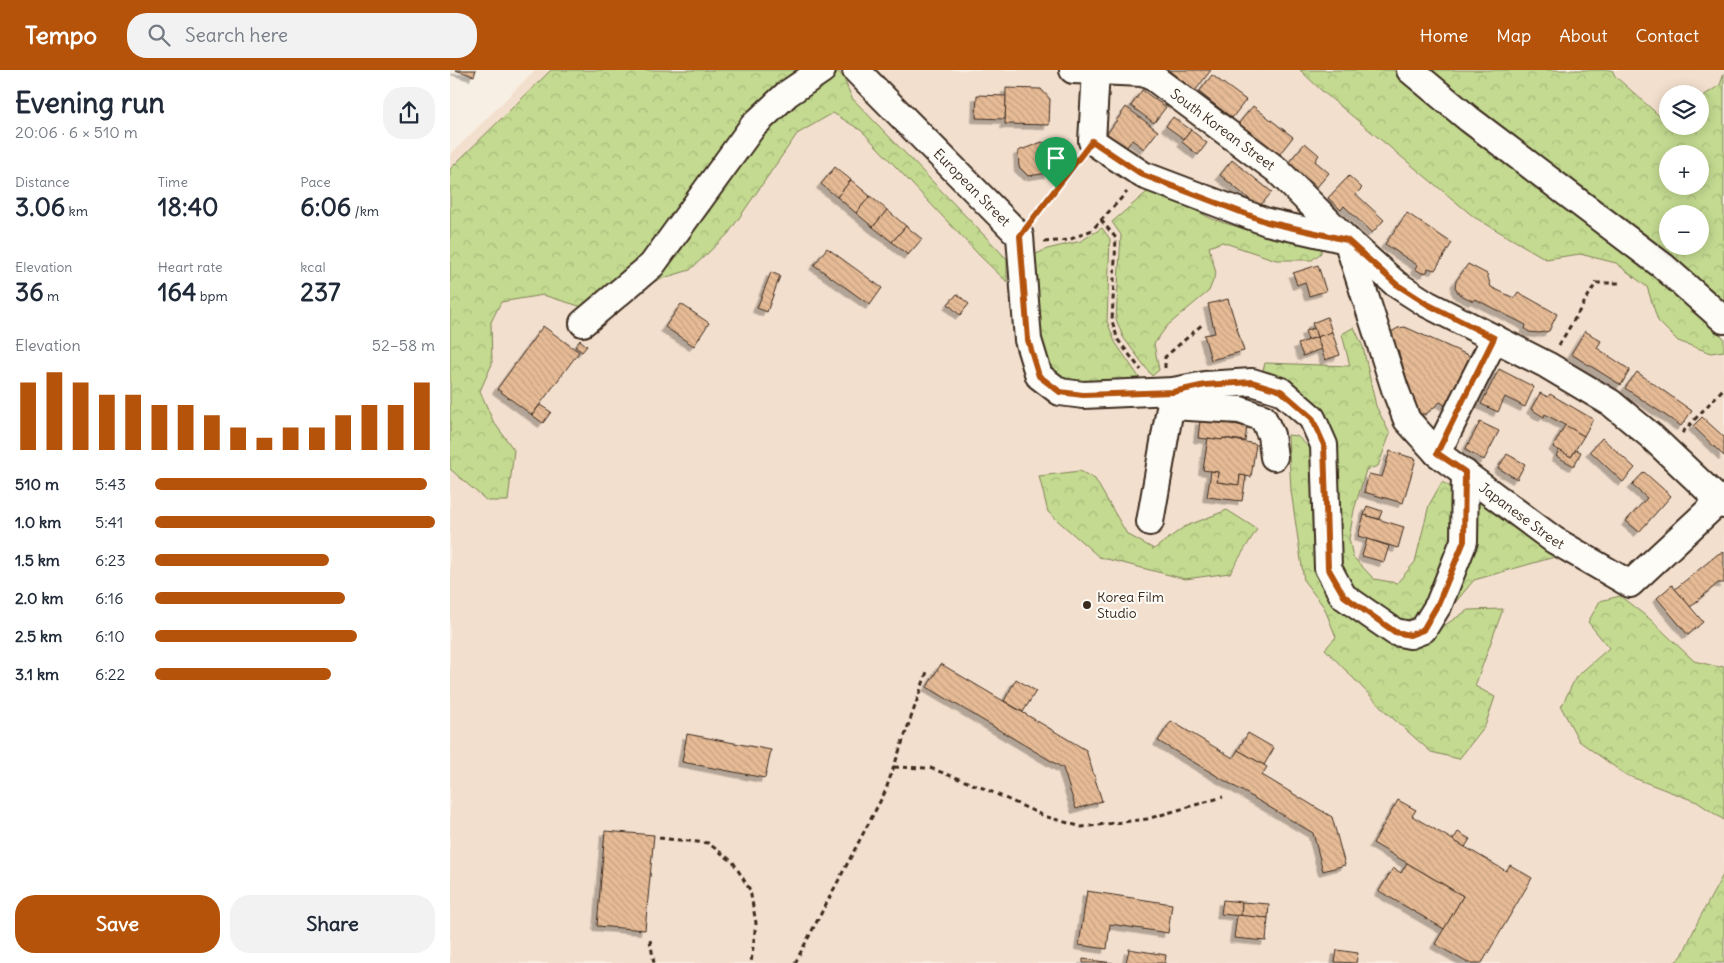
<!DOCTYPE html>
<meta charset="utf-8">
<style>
:root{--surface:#fff;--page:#f2f2f3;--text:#1f2937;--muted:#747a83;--accent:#b45309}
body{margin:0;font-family:Delius,sans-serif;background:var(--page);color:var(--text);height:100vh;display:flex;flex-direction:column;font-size:19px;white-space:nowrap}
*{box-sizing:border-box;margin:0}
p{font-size:16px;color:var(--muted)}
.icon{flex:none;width:28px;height:28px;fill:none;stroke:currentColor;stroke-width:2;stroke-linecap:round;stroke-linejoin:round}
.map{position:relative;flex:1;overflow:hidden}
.panel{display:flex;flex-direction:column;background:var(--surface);width:450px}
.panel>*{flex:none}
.fabs{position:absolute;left:1209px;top:15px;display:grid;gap:10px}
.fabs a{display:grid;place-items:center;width:50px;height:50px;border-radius:50%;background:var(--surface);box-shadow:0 2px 12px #0003;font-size:25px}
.pin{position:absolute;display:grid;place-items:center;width:42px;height:42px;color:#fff;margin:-51px -21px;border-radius:50% 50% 50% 0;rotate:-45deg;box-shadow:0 0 5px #0007}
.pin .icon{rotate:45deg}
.round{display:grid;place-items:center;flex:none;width:52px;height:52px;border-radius:20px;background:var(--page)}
.headline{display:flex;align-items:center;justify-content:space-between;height:85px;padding:0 15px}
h1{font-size:28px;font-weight:800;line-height:38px}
.stats{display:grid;grid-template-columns:repeat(3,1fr);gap:8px;height:85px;padding:5px 15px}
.stats div{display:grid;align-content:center}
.stats b{font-size:25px;font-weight:800}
.stats small{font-size:14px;font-weight:400}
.stats p{font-size:14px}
.chart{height:140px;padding:10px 15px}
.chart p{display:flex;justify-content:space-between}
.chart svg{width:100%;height:90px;margin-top:5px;stroke:var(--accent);stroke-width:6}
.cta{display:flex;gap:10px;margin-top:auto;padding:10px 15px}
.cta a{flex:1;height:58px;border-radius:20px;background:var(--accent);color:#fff;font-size:20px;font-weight:800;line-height:58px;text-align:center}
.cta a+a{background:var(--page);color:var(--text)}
ul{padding:0 15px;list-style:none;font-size:16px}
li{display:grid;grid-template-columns:80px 60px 1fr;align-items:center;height:38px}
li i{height:12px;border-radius:6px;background:var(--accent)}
header{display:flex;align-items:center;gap:30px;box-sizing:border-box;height:70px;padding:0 25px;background:var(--accent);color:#fff}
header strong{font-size:24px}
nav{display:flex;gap:28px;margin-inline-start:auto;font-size:18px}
.search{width:350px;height:45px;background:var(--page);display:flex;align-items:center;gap:12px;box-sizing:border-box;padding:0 18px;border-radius:20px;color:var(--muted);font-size:19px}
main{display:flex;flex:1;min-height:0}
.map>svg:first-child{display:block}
.built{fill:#f3dfcd;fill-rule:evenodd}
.forest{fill:url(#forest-crowns);stroke:#7f8257;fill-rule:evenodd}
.building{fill:url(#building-back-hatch);stroke:#3b2a1e;filter:url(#shadow)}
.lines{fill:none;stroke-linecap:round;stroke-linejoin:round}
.minor-casing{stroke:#3b2a1e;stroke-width:30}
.path{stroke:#3b2a1e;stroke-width:3;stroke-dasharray:5 4;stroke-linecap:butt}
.minor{stroke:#fdfcf7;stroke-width:26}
.route-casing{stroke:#fff;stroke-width:10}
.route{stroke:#b45309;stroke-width:6}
.poi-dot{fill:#3b2a1e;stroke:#fdfcf7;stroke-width:2}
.labels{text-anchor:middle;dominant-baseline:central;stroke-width:4;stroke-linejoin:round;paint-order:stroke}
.street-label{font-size:14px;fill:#3b2a1e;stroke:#fdfcf7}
.poi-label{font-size:14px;fill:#3b2a1e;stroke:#fdfcf7;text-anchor:start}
</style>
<header>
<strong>Tempo</strong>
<div class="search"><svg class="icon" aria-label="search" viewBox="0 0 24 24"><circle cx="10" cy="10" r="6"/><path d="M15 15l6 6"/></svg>Search here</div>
<nav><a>Home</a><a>Map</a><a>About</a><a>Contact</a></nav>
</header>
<main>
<section class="panel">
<div class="headline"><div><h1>Evening run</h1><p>20:06 · 6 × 510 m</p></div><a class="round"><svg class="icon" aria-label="share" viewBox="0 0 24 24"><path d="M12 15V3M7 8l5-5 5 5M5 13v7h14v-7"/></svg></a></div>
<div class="stats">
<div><p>Distance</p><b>3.06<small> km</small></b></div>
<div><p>Time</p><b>18:40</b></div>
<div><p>Pace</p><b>6:06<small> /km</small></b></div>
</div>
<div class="stats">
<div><p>Elevation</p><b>36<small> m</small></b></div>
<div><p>Heart rate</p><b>164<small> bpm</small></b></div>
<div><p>kcal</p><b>237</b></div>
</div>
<div class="chart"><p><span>Elevation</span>52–58 m</p>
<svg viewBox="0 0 160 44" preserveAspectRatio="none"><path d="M5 44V11M15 44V6M25 44V11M35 44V17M45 44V17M55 44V22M65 44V22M75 44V27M85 44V33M95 44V38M105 44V33M115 44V33M125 44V27M135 44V22M145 44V22M155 44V11"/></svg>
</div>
<ul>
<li><b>510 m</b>5:43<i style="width:97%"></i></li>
<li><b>1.0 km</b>5:41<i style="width:100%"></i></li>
<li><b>1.5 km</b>6:23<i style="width:62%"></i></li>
<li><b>2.0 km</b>6:16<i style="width:68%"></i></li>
<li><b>2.5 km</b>6:10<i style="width:72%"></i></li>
<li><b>3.1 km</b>6:22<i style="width:63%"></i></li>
</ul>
<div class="cta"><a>Save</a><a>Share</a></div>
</section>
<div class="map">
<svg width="1274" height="893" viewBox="0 0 1274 893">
<defs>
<pattern id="forest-crowns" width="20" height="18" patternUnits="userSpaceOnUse" patternTransform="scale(1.25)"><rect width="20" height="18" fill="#c3da90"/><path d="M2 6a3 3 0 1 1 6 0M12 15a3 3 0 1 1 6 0" fill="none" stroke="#a8bb7c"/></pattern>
<pattern id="building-back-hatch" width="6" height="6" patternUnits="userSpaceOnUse" patternTransform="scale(1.25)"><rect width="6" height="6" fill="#e6bb96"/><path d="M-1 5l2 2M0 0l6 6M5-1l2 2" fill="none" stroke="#c6a181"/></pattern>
<filter id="shadow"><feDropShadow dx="-4.5" dy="4.5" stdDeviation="0" flood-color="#0004"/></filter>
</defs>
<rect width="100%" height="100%" fill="#f8efe4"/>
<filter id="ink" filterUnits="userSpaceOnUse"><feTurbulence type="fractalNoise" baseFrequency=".02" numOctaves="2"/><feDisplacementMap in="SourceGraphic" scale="10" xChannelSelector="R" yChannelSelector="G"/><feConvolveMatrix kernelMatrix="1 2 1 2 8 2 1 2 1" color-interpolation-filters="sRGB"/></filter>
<g filter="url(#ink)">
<!-- built -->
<path class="built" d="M85,0h1189v893h-1274v-808zM1218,24h32v32h-32zM1218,84h32v32h-32zM1218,144h32v32h-32z"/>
<!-- forest -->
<g class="forest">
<path d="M101,0h286l6,7 9,21 155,161v23l-28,-27 -117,-124 -29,-18 -36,21 -69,100 -38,36 -33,10 -44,27 -24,2 -46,-14 -42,7 -10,20 1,42 -12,27 13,30 21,29 -6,51h-21l-37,-32v-300z"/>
<path d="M850,0h93l71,60 198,151 62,57v13l-13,2 -33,-12 -20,-20 -11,-34 -31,-24 -36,-9 -34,5 -72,-42 -152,-126z"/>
<path d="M976,0h186l3,6 49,44 3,-2 1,8h32v-28l20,-13 4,-12v230zM1218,84h32v32h-32zM1218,144h32v32h-32z"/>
<path d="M697,122l27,7 38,20 58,18 52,4 -1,12 -9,7h-36l-54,-18 -13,5 7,26 -7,18 -42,35 -13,18 5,26 -7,6 -29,-39 -7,-18 5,-84 -9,-13z"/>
<path d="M652,158l8,11 -3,82 8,21 28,41 -76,2 -17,-14 -9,-24 -9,-91 15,-7 34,-8z"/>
<path d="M904,257l9,20 13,59 14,28 -12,32 -12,4 -12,40 -5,29 4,18 21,22 23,4 18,-21 14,-57 13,-23 18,10 -1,39 -30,71 -11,14 -21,7 -18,-13 -24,-23 -16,-23 -5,-110 -72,-80 3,-11 85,3 -8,-32z"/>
<path d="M838,365l9,1 16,15 23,145 17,23 25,15 55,-1 35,-23 35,-1 -28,77 20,11 -10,29 -26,33 -28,-7 -43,-38 -63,-65 11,-12 -12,-30 -20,-26 -13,-90z"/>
<path d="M630,401l15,8 32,55 27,15 30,-22 43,-17 30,19 -27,44 -45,6 -86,-22 -51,-45 -9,-36z"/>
<path d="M1023,425l85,61 -84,24 -20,24 -7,-2z"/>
<path d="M1170,526l31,24 43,41 25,6 5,-1v154l-27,-18 -71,-27 -47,-34 -18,-34 15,-30 33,-29 -21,-26 12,-21z"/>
<path d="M1274,803v90h-50l8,-7 16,-35z"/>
</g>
<!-- building -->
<g class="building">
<path d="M5,0h21l-2,6z"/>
<path d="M718,0h43l-16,21z"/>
<path d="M762,5l34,25 -14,18 -33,-26z"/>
<path d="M556,18l35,1 9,10 -1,26 -44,-1z"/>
<path d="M692,20l24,17 -12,16 -23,-17z"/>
<path d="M527,25l29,1 -1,23 -29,-1z"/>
<path d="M803,36l40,31 -15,19 -40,-32z"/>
<path d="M676,37l32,24 -14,18 -12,-9 -9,12 -19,-14z"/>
<path d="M723,47l18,13 -7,9 -18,-13z"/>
<path d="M741,60l16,13 -9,12 -16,-13z"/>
<path d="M592,72l7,3 1,4 -1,24 -21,3 -9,-9 -1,-16z"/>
<path d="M855,73l14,12 -4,6 14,12 -12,14 -29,-24z"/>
<path d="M782,90l40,32 -13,15 -39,-32z"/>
<path d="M385,97l16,13 -14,17 -16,-13z"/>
<path d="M899,106l13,12 -6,6 28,26 -12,13 -28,-27 -3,4 -13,-12z"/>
<path d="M401,110l19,16 -14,17 -19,-16z"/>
<path d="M420,126l17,14 -14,17 -17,-14z"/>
<path d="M437,140l19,16 -14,16 -19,-15z"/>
<path d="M957,143l45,30 -17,27 -7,-2 -1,4 -5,1 -7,-4 2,-4 -32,-21z"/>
<path d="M456,156l16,13 -14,16 -16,-13z"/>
<path d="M377,178l55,40 -12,17 -56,-40z"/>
<path d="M1018,194l19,10 4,13 23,11 4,-6 39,22 -8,17 -10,2 -10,-1 -4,-3 1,-4 -51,-26 -2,2 -14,-7 -4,-7 1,-6z"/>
<path d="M868,195l8,26 -17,5 -4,-14 -8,3 -4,-12z"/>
<path d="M321,202l9,4 -13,36 -10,-4z"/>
<path d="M507,224l12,10 -9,11 -12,-11z"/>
<path d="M778,229l16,52 -33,9 -7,-25 11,-2 -7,-29z"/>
<path d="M231,234l28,19 -15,23 -29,-19z"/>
<path d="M877,247l5,15 -15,5 -5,-14z"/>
<path d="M93,256l36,26 -47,63 -35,-26z"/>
<path d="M955,257l65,29 -24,50 -6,-4 -14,12h-9l-19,-64 -6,-3 -2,-7 1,-8 7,-4z"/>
<path d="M864,258l3,9 -9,3 -3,-9z"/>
<path d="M1135,261l16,10 -4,7 33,22 -9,15 -50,-31z"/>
<path d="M882,262l8,23 -15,5 -8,-23z"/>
<path d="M867,267l4,12 -18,7 -5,-12z"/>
<path d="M130,270l7,6 -5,6 -7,-5z"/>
<path d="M1049,299l35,18 -9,20 -20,-10 -7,15 -17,-8z"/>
<path d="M1187,302l55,39 -11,15 -56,-38z"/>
<path d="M1090,323l8,4 2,-3 43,25 -9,17 -39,-22 -1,3 -13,-8z"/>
<path d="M90,335l11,7 -8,11 -11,-8z"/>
<path d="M1252,347l22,20v19l-31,-30z"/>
<path d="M750,350l47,6 -2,15 -22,-3 -1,2 -14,-2 -1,1 -9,-1z"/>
<path d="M1030,352l19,9 -15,29 -19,-10z"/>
<path d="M1115,355l19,11 -13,21 -18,-10z"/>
<path d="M758,368l14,2 1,-2 33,6 -5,33 -11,-2 -1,10 -22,-3 1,-10 -15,-2z"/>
<path d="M1152,368l33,30 -12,14 -33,-31z"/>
<path d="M1109,380l12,7 5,-7 5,2 -7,14 -18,-10z"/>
<path d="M940,381l26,8 -13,44 -39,-11 5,-18 13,3z"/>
<path d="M1057,384l18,10 -8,15 -19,-11z"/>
<path d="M761,401l7,1 -1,10 22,3 1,-10 6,1 -4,25 -35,-4z"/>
<path d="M1194,402l27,24 -32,36 -13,-11 21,-23 -15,-13z"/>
<path d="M917,436l15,5 -3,8 -15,-4z"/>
<path d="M914,445l40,12 -6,21 -40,-12z"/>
<path d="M917,469l22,7 -5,16 -22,-6z"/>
<path d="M1274,482v31h-6l-28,24 -15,-18 43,-35z"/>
<path d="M1222,515l31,37 -15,13 -31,-37z"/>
<path d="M491,594l145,86 16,51 -26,8 -13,-41 -136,-81z"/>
<path d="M566,609l20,12 -13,21 -19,-11z"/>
<path d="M721,651l62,37 5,-8 26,15 3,2 -5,8 70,42 13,48 -22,6 -10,-38 -155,-92z"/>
<path d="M798,663l26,15 -10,17 -26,-15z"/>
<path d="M237,664l84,16 -6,28 -83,-16z"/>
<path d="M948,730l18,10 -4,6 53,31 41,24 4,-6 22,13 -50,85h-14l-33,-19 28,-48 -90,-53z"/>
<path d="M155,761l49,4 -9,95 -48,-4z"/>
<path d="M1008,762l12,7 -5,8 -12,-7z"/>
<path d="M957,793l56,33 -19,33 -65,-38 14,-23 8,5z"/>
<path d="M637,821l85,13 -4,29 -58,-9 -3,25 -28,-4z"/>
<path d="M773,830l19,2 -1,14 -20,-2z"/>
<path d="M792,832l27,2 -1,14 -27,-2z"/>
<path d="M787,845l31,3 -2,23 -32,-3z"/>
<path d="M679,879l37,6 -1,8h-39z"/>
<path d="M887,880l21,3 -2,10 -21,-1z"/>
<path d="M633,889l30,4h-30z"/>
</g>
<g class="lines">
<defs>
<g id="minor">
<path id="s1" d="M406,0l164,166 8,104 11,36 21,16 23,3 90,-4 32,-6 47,-3 29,9 31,27 12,27 4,123 15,28 52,36 15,3 13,-5 16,-26 25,-63 1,-68"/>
<path id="s2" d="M623,0l70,3 11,5 123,92 70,70 49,44 31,20 120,61 64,38 40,33 73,69"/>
<path d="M960,0l59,49 194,147 61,54"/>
<path id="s3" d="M646,1l-4,70 51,34 124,47 80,18 48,149 12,31 30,33 117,87 76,44 89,-83"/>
<path d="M133,253l69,-58 101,-139 34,-32 35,-24"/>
<path d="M721,336l69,4 23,8 8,17 3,22"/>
<path d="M987,383l58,-115"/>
<path d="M700,452l23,-131"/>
</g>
</defs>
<!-- minor casing -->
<use href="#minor" class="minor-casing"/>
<!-- path -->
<g class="path">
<path d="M584,147l45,-59"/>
<path d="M651,150l15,18 -4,83 6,19 23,30"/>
<path d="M594,172l25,-2 23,-10 35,-38"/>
<path d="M1109,275l37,-62h26"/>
<path d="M715,298v-11l39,-34"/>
<path d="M1232,363l42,-45"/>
<path d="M444,697l36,1 53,20 61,28 38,11 65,-8 76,-22"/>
<path d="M209,768l49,5 25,19 17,28 6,33 -5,40"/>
<path d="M200,870l4,23"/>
<path d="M345,893l90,-171 43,-123"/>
</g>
<!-- minor -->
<use href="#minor" class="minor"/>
</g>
</g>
<g class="lines" filter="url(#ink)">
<defs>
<path id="route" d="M642,71l51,34 124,47 80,18 49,44 31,20 67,34 -57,115 28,19 -1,69 -26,63 -15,26 -13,5 -15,-3 -51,-36 -16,-28 -4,-123 -12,-27 -31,-27 -29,-9 -47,3 -32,7 -90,3 -23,-3 -21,-16 -11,-36 -8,-104z"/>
</defs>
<!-- route casing -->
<use href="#route" class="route-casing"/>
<!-- route -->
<use href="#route" class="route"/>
</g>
<!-- markers -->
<circle class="poi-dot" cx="637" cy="535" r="5"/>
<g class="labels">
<!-- street labels -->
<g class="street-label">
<text stroke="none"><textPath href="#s2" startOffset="168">South Korean Street</textPath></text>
<text stroke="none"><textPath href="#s1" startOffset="165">European Street</textPath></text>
<text stroke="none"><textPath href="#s3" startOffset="686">Japanese Street</textPath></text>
</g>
<!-- poi labels -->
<g class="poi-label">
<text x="647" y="527">Korea Film<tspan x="647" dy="16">Studio</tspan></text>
</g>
</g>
</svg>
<div class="fabs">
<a><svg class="icon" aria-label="layers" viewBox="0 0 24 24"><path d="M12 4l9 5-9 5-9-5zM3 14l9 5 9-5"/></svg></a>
<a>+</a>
<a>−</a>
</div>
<div class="pin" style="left:606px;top:118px;background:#1e9e55"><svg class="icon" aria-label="arrive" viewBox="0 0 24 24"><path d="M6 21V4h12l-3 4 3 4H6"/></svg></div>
</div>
</main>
